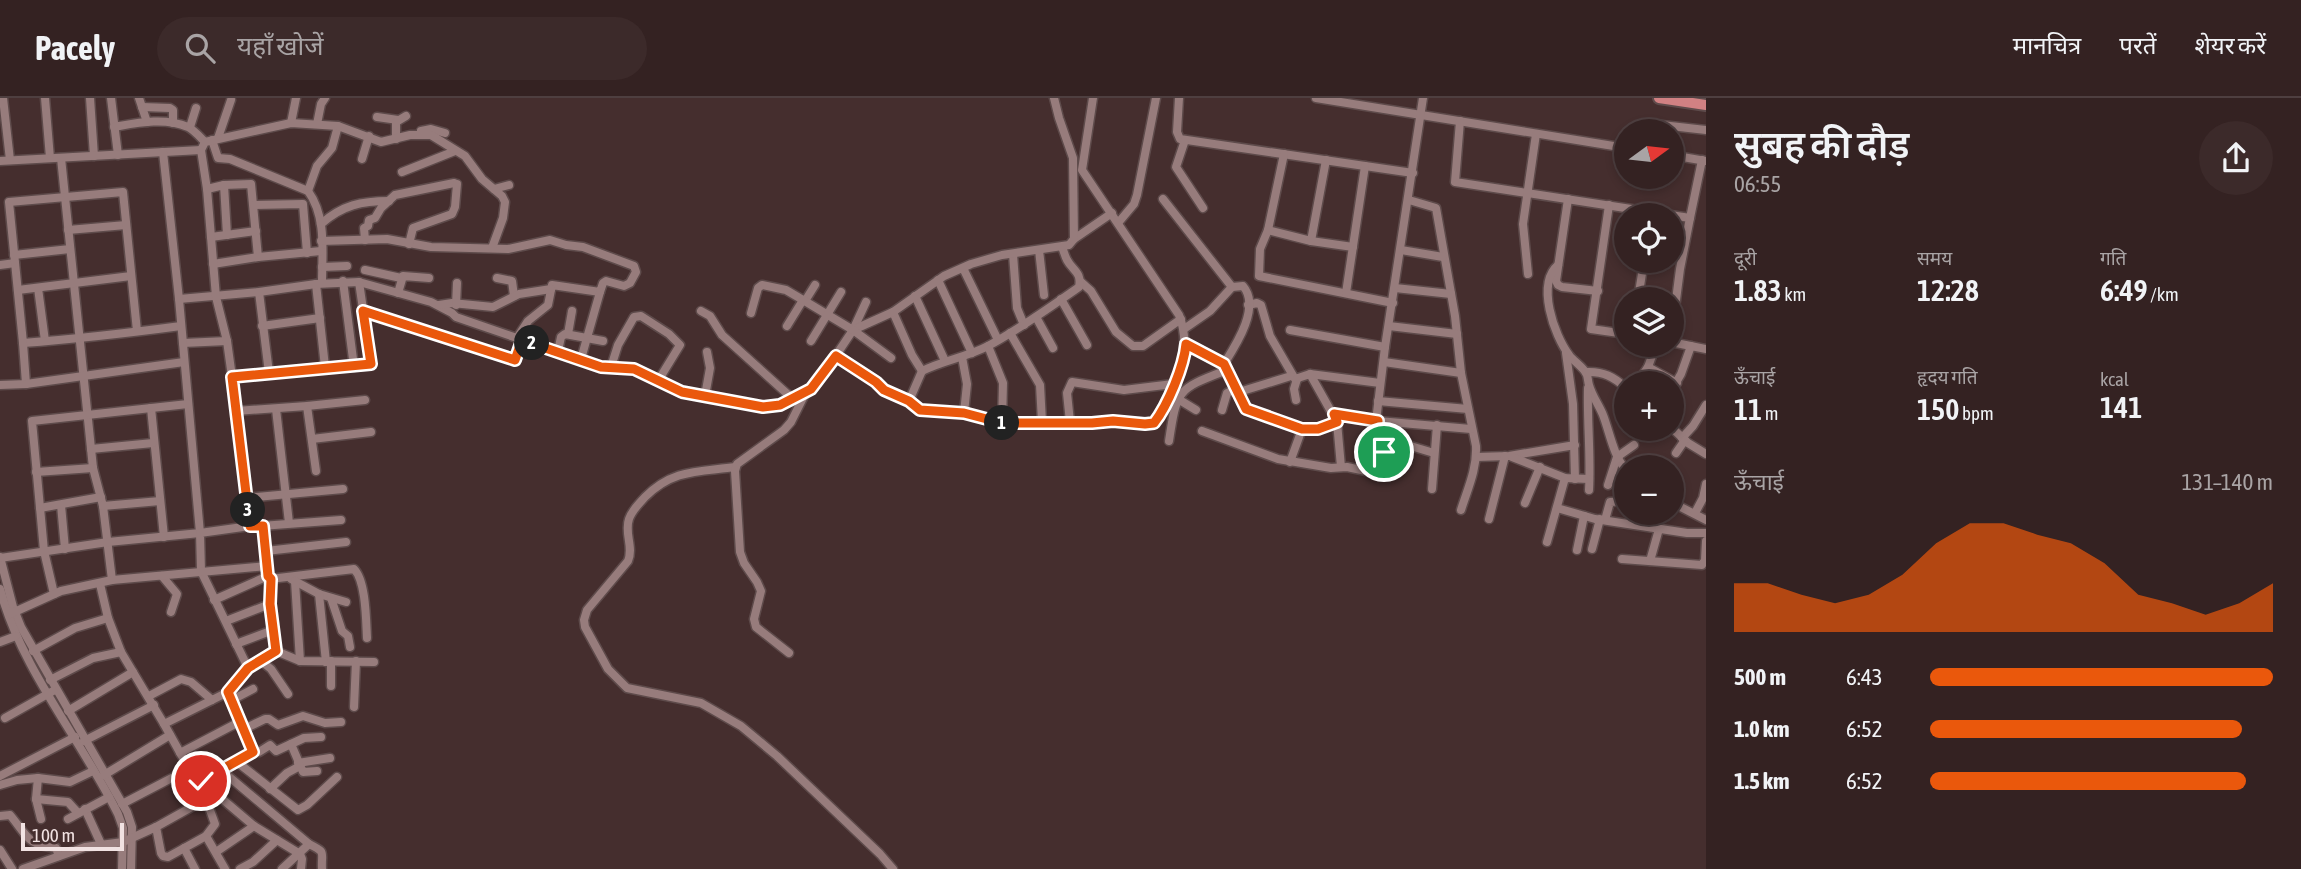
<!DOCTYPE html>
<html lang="hi">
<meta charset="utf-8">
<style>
:root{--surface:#342222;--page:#3c2a2a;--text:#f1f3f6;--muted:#a9a4a5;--line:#4e3f40;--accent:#ea580c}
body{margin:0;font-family:"Asap Condensed","Noto Sans Devanagari",sans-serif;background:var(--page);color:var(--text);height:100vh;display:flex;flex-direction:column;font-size:26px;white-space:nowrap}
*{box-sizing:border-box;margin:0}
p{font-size:23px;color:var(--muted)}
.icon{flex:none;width:38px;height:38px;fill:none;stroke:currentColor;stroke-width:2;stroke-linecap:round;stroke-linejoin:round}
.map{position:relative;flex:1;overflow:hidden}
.details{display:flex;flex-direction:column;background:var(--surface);width:595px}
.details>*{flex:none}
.needle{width:46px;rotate:75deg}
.tools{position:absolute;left:1614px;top:21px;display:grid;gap:14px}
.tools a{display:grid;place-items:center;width:70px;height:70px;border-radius:50%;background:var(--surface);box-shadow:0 4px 10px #0003,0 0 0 2px var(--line);font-size:35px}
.scale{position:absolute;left:21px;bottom:18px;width:103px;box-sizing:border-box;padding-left:7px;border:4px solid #f1e2e2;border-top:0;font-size:19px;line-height:24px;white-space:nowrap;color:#f1e2e2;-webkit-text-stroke:5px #452e2e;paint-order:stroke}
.pin{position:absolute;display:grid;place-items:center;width:60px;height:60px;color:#fff;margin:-30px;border:4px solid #fff;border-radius:50%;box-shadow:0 2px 7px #0007}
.km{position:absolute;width:35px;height:35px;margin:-18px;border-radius:50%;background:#222;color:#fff;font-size:19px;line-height:35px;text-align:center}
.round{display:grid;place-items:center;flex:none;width:74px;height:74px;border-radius:37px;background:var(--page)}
.summary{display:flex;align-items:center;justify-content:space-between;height:119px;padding:0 28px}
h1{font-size:38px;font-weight:600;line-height:52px}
.figures{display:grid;grid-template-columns:repeat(3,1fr);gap:10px;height:119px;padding:7px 28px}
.figures div{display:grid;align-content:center}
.figures b{font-size:30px;font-weight:600}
.figures small{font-size:19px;font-weight:400}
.figures p{font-size:19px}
.chart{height:196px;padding:14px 28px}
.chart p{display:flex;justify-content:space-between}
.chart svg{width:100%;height:126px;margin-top:7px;fill:var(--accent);opacity:.7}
ul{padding:0 28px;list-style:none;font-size:23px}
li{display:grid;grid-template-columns:112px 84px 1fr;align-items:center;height:52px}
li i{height:18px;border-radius:9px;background:var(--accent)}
header{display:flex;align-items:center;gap:42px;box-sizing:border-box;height:98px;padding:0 35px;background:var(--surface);border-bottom:2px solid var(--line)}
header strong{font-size:33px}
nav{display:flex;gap:38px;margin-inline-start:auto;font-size:24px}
.search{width:490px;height:63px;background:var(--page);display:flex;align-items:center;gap:18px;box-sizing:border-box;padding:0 24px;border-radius:38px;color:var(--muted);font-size:26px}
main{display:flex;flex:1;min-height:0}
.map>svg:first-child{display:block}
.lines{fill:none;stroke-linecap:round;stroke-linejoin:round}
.minor-casing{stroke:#5e4b4b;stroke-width:11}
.major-casing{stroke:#5e4b4b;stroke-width:14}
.minor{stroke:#977c7c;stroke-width:8}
.major{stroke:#d18183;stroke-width:10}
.route-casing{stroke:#fff;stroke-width:14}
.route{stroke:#ea580c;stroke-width:9}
</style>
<header>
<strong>Pacely</strong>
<div class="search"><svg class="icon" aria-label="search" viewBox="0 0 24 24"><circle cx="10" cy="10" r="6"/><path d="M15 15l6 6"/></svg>यहाँ खोजें</div>
<nav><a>मानचित्र</a><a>परतें</a><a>शेयर करें</a></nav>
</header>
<main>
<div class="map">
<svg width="1706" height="771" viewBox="0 0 1706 771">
<rect width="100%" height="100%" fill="#452e2e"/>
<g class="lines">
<defs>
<g id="minor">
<path d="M3,0l7,62"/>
<path d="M45,0l5,60"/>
<path d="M90,0l4,58"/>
<path d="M111,0l7,57"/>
<path d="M139,0l8,24"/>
<path d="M1179,0l-2,34 3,7 233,34"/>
<path d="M1316,0l310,50"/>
<path d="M142,9l28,1 3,2v13"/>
<path d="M377,19l21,3"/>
<path d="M1460,23l-5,61 235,36 12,-58"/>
<path d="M291,25l5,-25"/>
<path d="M317,26l4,-20 4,-6"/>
<path d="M1653,26l53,6"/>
<path d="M114,29c23,-4 50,-10 74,0 6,3 12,10 17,15"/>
<path d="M190,29l6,-19"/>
<path d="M421,33l10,-2 14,4"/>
<path d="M218,40l13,-38"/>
<path d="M396,41v-17l10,-6"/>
<path d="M212,42l6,18 12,1 78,32c19,26 14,62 14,92"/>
<path d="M1185,42l-9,27 27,41"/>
<path d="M1284,56l-16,76 -8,19 -1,27 134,27"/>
<path d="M1671,57l35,6"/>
<path d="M61,60l32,310 10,38 9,74"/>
<path d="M362,61l7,-23"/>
<path d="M0,63l201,-11"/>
<path d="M402,74l53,-21"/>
<path d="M224,87l27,-1 7,73"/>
<path d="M207,91l17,-4 3,50"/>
<path d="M494,91l15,-4"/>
<path d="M308,93l9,-25 15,-18 6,-22"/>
<path d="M1163,101l69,88 -22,24 -26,18"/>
<path d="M1568,101l-12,82 2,4 4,2 36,4"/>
<path d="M1409,102l27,8 19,108 6,57 15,73c1,23 -8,42 -15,64"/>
<path d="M254,107l49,-1 4,49"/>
<path d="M1609,107l-18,124 35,5"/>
<path d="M1118,125l16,-19 3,-9 19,-97"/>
<path d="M321,126c21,-19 41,-23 68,-23"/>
<path d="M68,132l58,-5"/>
<path d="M1268,132l43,11 42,6"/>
<path d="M211,139l45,-6"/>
<path d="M1074,141l38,-26"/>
<path d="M365,142l-1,-12 4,-2 1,-6 6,-2 6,-10 14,-13 59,-12"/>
<path d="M321,143l66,-2 44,8 77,2 42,-9 16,5 17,2 51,19 2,6 -6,11 -6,3 -18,-5 -3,2 -3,9 -48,-7 -4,20 -20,16 -11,17"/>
<path d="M1311,143l15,-81"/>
<path d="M409,146l4,-16 39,-14 3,-7 2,-23"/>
<path d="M1039,152l5,45"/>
<path d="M1401,152l42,7"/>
<path d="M1013,156l4,54 7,17"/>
<path d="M14,157l56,-6"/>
<path d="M213,166l45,-7 63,-6"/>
<path d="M0,167l15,-2"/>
<path d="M1558,167c-22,19 -4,70 11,90 5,7 15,12 18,20 1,3 1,7 2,10 3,11 10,20 14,30 7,18 10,40 23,55"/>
<path d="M322,169l25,-1"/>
<path d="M963,170l35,72"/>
<path d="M365,172l36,8"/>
<path d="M1528,176l-5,-50 13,-90"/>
<path d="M497,180l15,3 2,15"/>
<path d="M938,182l34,73"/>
<path d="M343,183l11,86"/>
<path d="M1081,184l10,9 25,41 17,14h10l38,-27"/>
<path d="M316,186l9,83"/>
<path d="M38,190l7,53"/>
<path d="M1395,190l56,6"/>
<path d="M18,192l113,-14"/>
<path d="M259,194l10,81"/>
<path d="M398,195l5,-17 26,2"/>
<path d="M1346,195l19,-127"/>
<path d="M915,198l30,65"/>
<path d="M179,201l80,-7 57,-8 43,-2 72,20 21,11 4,4 145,50 33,2 49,23 80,15h10l33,-15 10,-7 37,-55 13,-28"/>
<path d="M1061,201l26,46"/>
<path d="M1638,201l6,-38"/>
<path d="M805,203l10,-16"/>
<path d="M439,207l13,-2 41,4 26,-13 32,-5"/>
<path d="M456,207l1,-22"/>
<path d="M1248,207l9,-2 4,2 9,31 25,43 15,-5 70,9"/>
<path d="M363,213l152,50 7,-21"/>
<path d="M701,213l9,5 12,19 71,64"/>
<path d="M893,214l19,43 10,16c22,-11 45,-14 66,-25 32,-17 61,-38 91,-59 3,-15 -6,-16 -12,-27 -2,-4 -3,-8 -5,-13"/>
<path d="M751,215l7,-25 4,-3 24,5 17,10"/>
<path d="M1036,219l17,31"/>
<path d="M262,228l58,-8"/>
<path d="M787,228l16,-26 50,30 40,-18 51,-36 27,-12 31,-9 67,-10 5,-6 -1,-81 -14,-40 -5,-20"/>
<path d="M1389,228l68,8"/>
<path d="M853,232l38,28"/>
<path d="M1290,232l95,17"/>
<path d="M137,233l-14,-139 -114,10 14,141c53,-4 105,-10 158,-17"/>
<path d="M1010,235l30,52 2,37"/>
<path d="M568,236l4,-23"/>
<path d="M1671,241l9,-70 10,-51"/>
<path d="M811,243l30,-49"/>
<path d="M1671,244l35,7"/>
<path d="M23,245l3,41"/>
<path d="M183,245l44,-2"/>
<path d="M1186,246l38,20c12,-19 37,-57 19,-78l-11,1"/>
<path d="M988,248l15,37 -1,40"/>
<path d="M558,253l3,-14 4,-3 38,7"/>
<path d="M1566,255l7,51 2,75"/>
<path d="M836,259l40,25 8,7 25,12 11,9 44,3"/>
<path d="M962,259l5,27 -3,29 38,10h90l27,-2 26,3 9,-1 3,-4c17,-35 37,-66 22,-104l-97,-145 11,-72"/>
<path d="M581,261l19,-67"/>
<path d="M1384,264l77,11"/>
<path d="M1224,266l20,41 7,6 51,18h16l19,-7"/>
<path d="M611,269l7,-22 16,-28 7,-1 28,18 11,11 -22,36"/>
<path d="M1648,269l29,16"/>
<path d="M1586,274c17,-1 28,5 40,16"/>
<path d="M1310,276l27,48 4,45"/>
<path d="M232,279l93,-10 46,-3 -12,-82"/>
<path d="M1637,285l11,-16 8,-22"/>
<path d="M0,287l26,-1 158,-22"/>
<path d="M1588,290c-1,34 3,68 1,102"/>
<path d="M1671,293l10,-17 10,-28"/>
<path d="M1239,294l52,-16"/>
<path d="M705,298l5,-28 -3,-16"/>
<path d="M1178,301l18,11"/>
<path d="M1296,302l-2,-11 3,-10"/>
<path d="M909,303l13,-30"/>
<path d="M1378,303l90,8"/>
<path d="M307,308l9,65"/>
<path d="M151,310l13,129"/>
<path d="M276,311l13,114"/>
<path d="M1222,312l5,-17 10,-5"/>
<path d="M236,313l71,-5 58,-6"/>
<path d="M1334,316l44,7 93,8"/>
<path d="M1376,323l9,-74 38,-249"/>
<path d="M1070,324l-3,-29 5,-11 52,8 49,-6"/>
<path d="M1671,329l17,16 18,11"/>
<path d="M1202,333l76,28 53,9 16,-1 19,4 6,-4 6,-46"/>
<path d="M1377,338l57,17"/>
<path d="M1682,340l11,-12 13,-21"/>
<path d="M312,341l59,-7"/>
<path d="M1169,343c8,-53 9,-52 58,-71"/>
<path d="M91,351l62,-6"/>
<path d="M1374,352l15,6 3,5 -1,10"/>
<path d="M1676,355l9,-13"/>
<path d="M1476,359l33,-1 66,-11"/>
<path d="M1512,359l53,21 24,1"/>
<path d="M1290,364l12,-33"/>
<path d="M735,369c-37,5 -62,2 -90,30 -6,7 -13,13 -16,22 -5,14 5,28 -1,42l-41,49 -3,10 1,7 23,42 19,19 74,15 40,23 36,30 103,98 13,15"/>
<path d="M36,374l57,-4"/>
<path d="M1608,387l9,-28 17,-12"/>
<path d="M1432,391l5,-64"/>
<path d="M246,400l97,-9"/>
<path d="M1671,404l35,18"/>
<path d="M1525,405l15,-36"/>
<path d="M61,407l4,44"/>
<path d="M103,408l57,-5"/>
<path d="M40,410l61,-11"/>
<path d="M1557,410l38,11 92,14h19"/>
<path d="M1695,415l8,-15 3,-14"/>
<path d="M1489,421l16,-63"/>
<path d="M1605,422l5,-18 16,-1"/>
<path d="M261,428l80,-6"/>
<path d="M1650,429l6,-14"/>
<path d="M1547,444l18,-64"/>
<path d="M1592,451l8,-30"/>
<path d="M1577,452l7,-34"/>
<path d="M266,453l80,-9"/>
<path d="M0,459l13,50 8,20 106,185 5,15 -1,42"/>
<path d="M0,460l108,-16 92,-9 -21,-234 -16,-147"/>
<path d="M1622,461l80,6 3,-5 1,-19"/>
<path d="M1650,463l9,-32"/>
<path d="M162,478l15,18 -6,18"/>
<path d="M270,481l84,-10c12,12 12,51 13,69"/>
<path d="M291,481l28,15 27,8"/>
<path d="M295,483l5,80"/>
<path d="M100,486l8,34 13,34 43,72 64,-32 20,-24 -47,-97 -1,-38 50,-7 -18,-149 -5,-36 -11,-44 -9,-108 -6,-39 4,-8 86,-19 47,3 43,16 29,-7h21l34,21 17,23 20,17 3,6 -2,16 -11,30"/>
<path d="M0,491c22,82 81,150 118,225l5,14 -1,41"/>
<path d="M54,496l-10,-43 -12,-130 156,-17"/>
<path d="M319,496l7,68"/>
<path d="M331,500l11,33 6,5 2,11"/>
<path d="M214,502l54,-24"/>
<path d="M10,516l51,-23 51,-11 155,-14"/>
<path d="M226,523l44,-17"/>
<path d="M0,544l16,-6"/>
<path d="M236,546l37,-14"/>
<path d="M33,553l42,-23 33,-10"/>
<path d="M276,553l24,10 74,1"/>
<path d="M789,555l-33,-26 -2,-8 7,-28 -4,-9 -13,-19 -4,-11 -5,-81 2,-7 47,-34 7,-8 15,-30"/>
<path d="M261,563l10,8 17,25"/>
<path d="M331,563v25"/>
<path d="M248,570l28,-17 -6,-47v-25l-2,-3 -5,-50"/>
<path d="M50,582l43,-22 28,-6"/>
<path d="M149,598l32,-17 10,3 21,18"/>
<path d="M232,602l21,-11"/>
<path d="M354,609l2,-46"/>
<path d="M68,613l65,-39"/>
<path d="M5,620l48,-27"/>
<path d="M244,631l21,-10h4l9,6 25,-9 22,7 16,-1"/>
<path d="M84,643l70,-36"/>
<path d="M291,646l12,28 14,-1"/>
<path d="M253,654h6l11,-7 6,6 28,-13 17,-1"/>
<path d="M180,655l61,-32"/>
<path d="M237,664l61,48 9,-5 30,-28"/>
<path d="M298,665l32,-5"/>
<path d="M221,672l88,74c18,9 12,7 13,25"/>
<path d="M104,677l66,-40"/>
<path d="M0,678l75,-39"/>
<path d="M38,680l-2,21 5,20"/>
<path d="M201,683l53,45 46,28 2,5 -1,10"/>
<path d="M199,684l54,-30 -25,-60"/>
<path d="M0,687l17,-5 21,-2 32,4 23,-11"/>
<path d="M270,691l17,-16 13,-7"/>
<path d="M36,701l32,3 10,11"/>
<path d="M122,706l67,-35"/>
<path d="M85,711l16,35"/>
<path d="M0,718l10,-1c17,20 16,30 46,33l3,8"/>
<path d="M68,721l41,-22"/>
<path d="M156,729l5,26 2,3 5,1 38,-21 9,-12 -9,-25 -42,-75"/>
<path d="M206,738l19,33"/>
<path d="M184,750l11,21"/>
<path d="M0,752l12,19"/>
<path d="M216,754l38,-26"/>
<path d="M23,771l62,-22 38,-5 33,-15 50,-28"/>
<path d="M240,771l13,-7 24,-22"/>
<path d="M282,771l27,-25"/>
</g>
<path id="major" d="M1659,0l47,7"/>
</defs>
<!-- minor casing -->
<use href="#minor" class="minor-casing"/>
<!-- major casing -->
<use href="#major" class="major-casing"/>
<!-- minor -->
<use href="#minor" class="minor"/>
<!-- major -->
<use href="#major" class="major"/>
</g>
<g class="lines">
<defs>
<path id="route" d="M201,683l52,-29 -25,-60 20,-24 28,-17 -6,-47 1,-25 -3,-3 -5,-50h-13l-18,-149 139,-13 -8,-53 152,49 7,-20 79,27 33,2 48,23 81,15 17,-2 31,-16 25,-33 40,26 8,8 25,11 11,9 44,3 38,10h90l21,-2 32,3 9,-1c14,-18 30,-57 32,-79l38,20 22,45 56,20h16l19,-7 -3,-8 44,7 -4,29 10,2"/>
</defs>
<!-- route casing -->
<use href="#route" class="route-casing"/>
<!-- route -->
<use href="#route" class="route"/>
</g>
</svg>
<div class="tools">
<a><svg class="needle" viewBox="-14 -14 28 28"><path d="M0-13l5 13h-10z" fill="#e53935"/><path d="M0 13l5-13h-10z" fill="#a9a4a5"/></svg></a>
<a><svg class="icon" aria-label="locate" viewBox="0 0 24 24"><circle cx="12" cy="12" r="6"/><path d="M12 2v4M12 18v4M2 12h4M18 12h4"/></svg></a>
<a><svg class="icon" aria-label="layers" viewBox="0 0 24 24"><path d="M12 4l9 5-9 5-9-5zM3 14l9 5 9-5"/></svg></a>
<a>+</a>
<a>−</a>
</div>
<div class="scale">100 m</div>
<div class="pin" style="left:1384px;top:354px;background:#1e9e55"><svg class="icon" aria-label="arrive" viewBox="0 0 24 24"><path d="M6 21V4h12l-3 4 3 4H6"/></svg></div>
<div class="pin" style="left:201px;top:683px;background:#d93025"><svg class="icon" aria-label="check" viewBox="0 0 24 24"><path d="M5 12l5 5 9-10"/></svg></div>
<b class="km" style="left:1002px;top:325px">1</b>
<b class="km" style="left:532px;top:245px">2</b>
<b class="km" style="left:248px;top:412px">3</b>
</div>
<section class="details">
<div class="summary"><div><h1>सुबह की दौड़</h1><p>06:55</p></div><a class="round"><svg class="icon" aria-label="share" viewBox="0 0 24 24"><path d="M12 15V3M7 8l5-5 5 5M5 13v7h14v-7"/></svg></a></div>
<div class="figures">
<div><p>दूरी</p><b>1.83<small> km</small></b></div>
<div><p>समय</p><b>12:28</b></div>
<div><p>गति</p><b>6:49<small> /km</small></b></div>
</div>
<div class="figures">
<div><p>ऊँचाई</p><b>11<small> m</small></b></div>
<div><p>हृदय गति</p><b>150<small> bpm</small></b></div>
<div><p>kcal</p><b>141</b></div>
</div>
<div class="chart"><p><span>ऊँचाई</span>131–140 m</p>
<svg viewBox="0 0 160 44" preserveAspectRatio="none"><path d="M0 44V27L10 27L20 31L30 34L40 31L50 24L60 13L70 6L80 6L90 10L100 13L110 20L120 31L130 34L140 38L150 34L160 27V44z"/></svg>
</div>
<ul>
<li><b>500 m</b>6:43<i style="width:100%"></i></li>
<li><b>1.0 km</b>6:52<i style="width:91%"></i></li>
<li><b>1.5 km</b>6:52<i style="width:92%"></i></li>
</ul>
</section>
</main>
